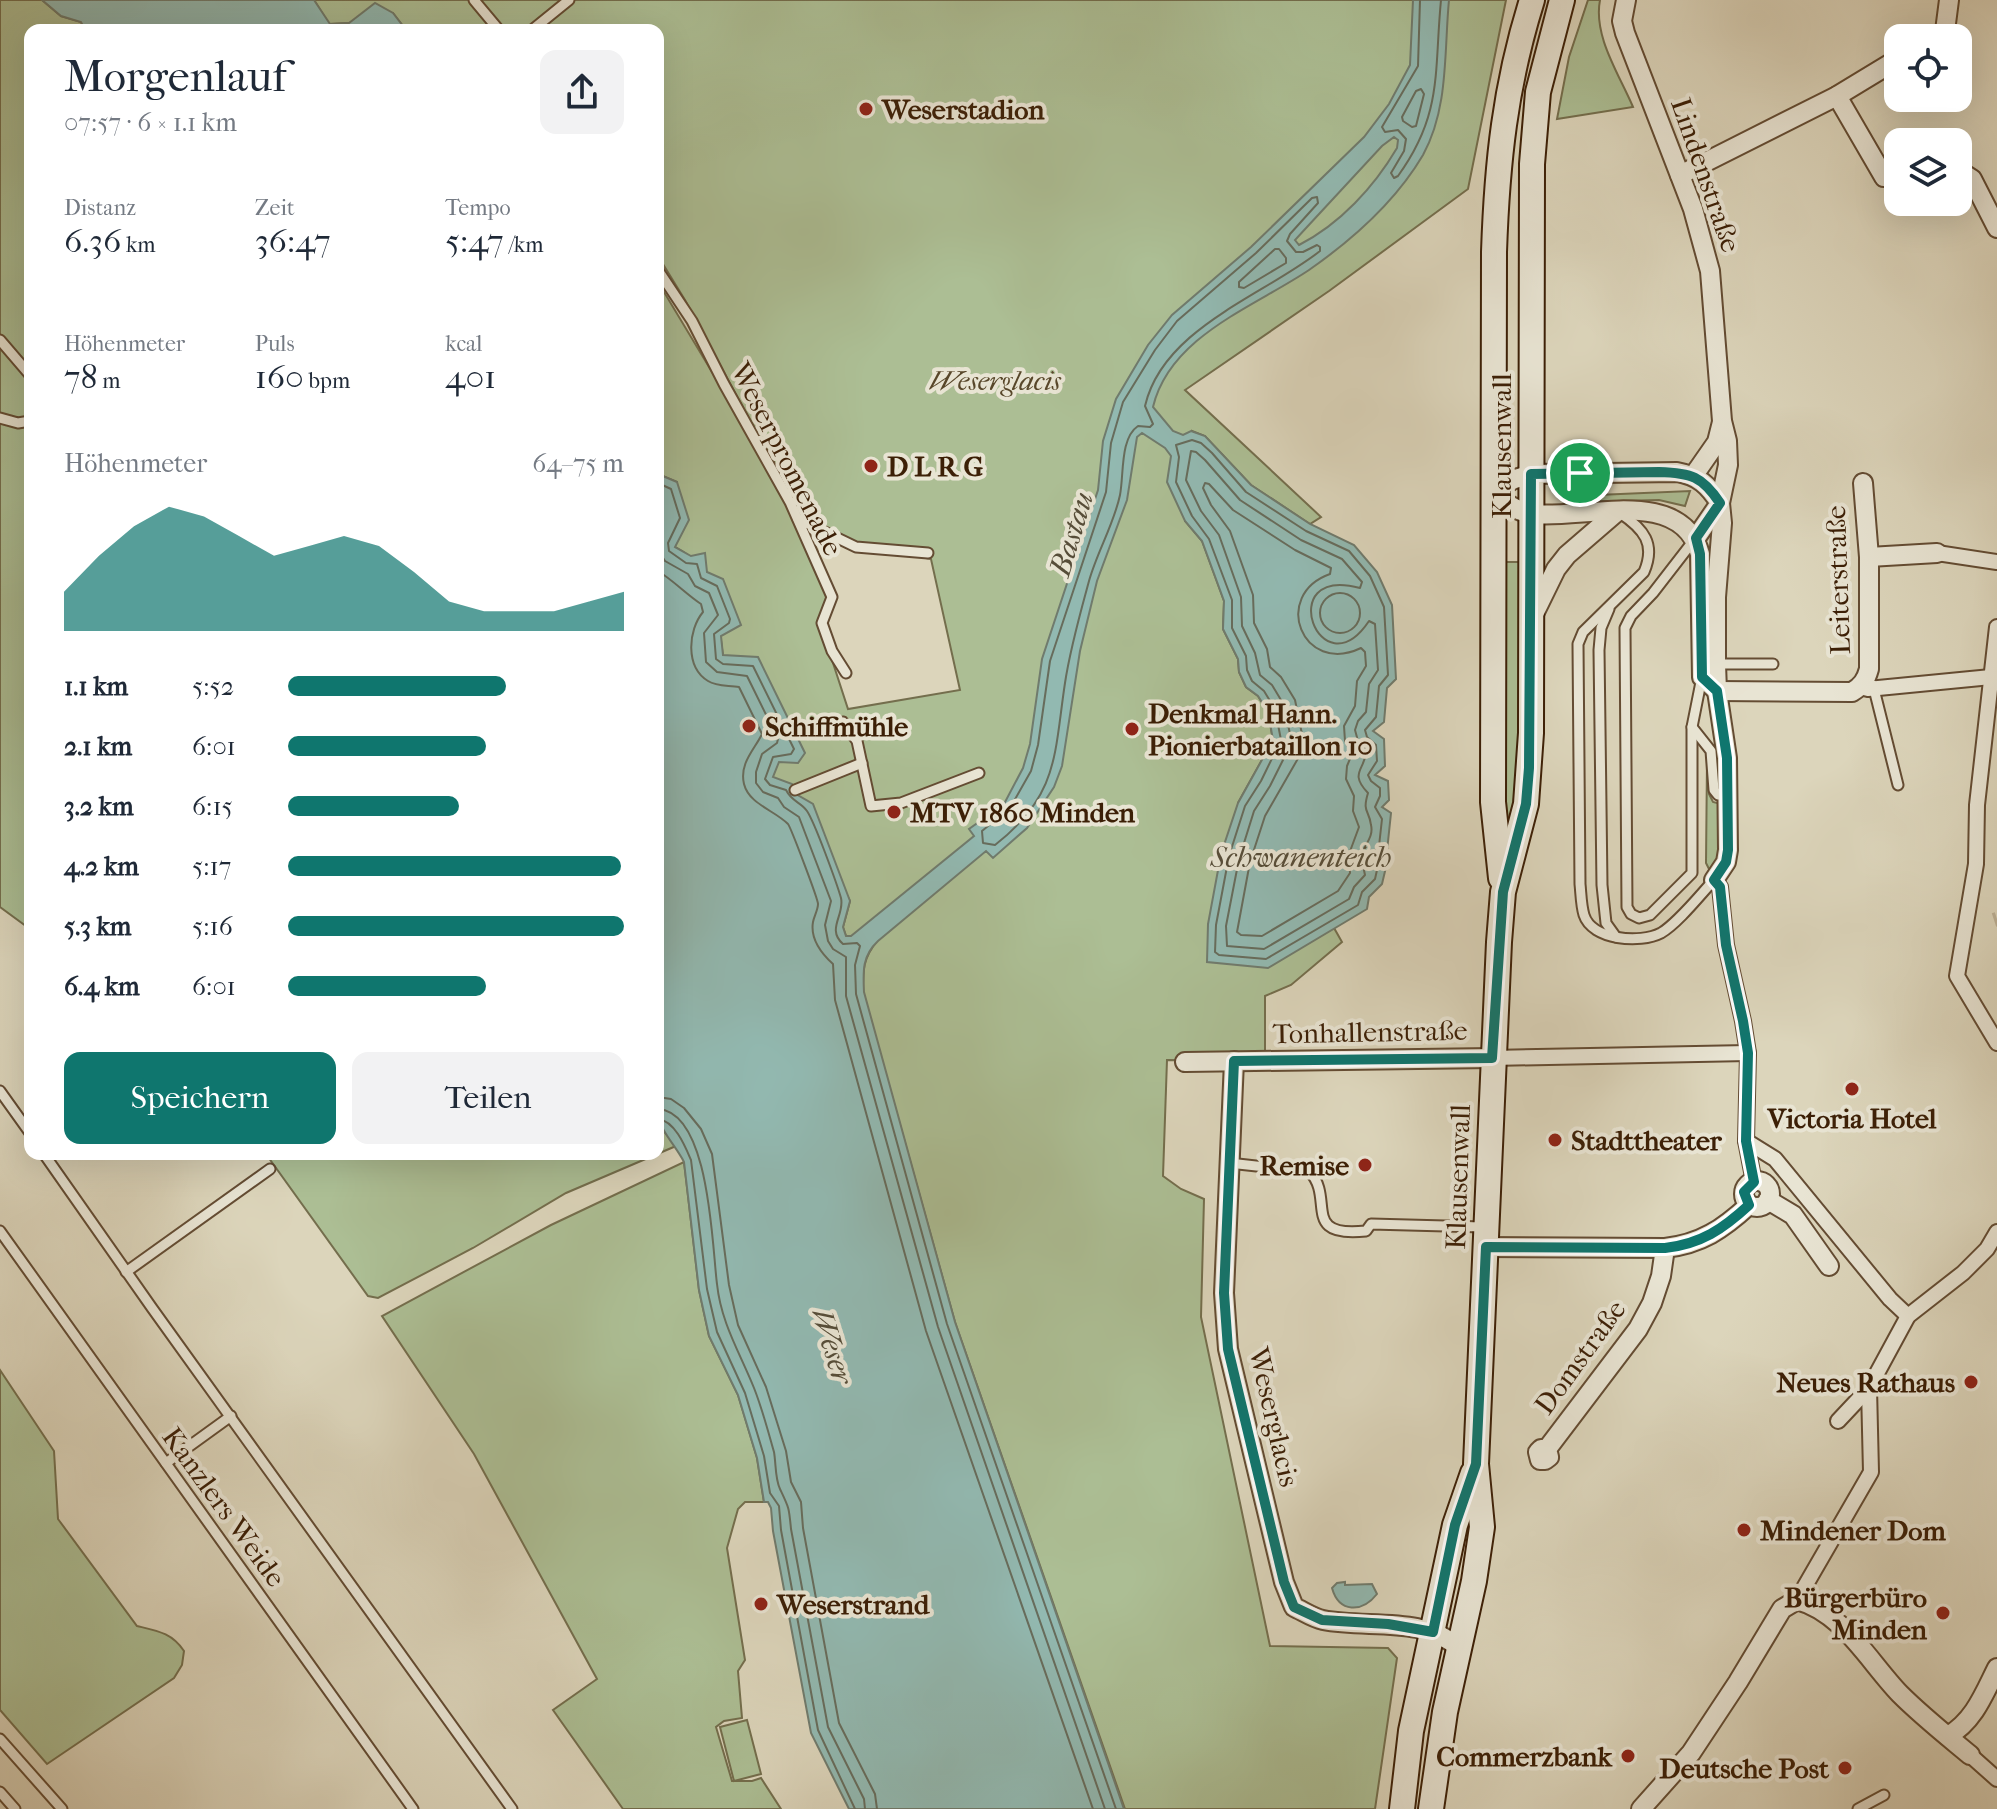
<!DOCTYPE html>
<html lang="de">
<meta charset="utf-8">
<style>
:root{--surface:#fff;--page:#f2f2f3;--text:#1f2937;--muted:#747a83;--accent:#0f766e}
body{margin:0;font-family:"IM FELL French Canon",serif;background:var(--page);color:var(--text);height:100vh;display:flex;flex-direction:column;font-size:30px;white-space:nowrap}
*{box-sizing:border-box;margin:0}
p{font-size:26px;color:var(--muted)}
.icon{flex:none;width:44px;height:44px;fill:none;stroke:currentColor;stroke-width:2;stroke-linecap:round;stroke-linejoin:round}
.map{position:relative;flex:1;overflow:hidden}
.panel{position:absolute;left:24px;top:24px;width:640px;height:1136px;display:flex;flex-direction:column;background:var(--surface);border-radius:16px;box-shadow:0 8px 32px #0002}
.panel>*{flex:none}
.buttons{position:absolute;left:1884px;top:24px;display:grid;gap:16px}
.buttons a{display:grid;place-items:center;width:88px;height:88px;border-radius:16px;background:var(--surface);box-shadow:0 8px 32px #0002;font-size:40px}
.pin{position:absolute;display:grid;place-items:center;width:68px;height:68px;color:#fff;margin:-34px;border:4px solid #fff;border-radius:50%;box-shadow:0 2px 8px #0007}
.round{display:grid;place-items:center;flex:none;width:84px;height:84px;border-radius:16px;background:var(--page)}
.head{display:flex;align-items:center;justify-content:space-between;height:136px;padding:0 40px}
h1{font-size:44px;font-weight:600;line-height:60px}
.metrics{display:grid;grid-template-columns:repeat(3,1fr);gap:12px;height:136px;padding:8px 40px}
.metrics div{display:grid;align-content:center}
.metrics b{font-size:34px;font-weight:600}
.metrics small{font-size:22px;font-weight:400}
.metrics p{font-size:22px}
.chart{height:224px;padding:16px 40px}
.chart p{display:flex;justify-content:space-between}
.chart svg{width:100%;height:144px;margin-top:8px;fill:var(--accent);opacity:.7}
.button{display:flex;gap:16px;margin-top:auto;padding:16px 40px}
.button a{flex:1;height:92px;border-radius:16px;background:var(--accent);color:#fff;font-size:32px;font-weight:600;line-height:92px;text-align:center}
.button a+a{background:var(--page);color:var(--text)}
ul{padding:0 40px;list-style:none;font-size:26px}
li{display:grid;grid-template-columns:128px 96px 1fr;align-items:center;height:60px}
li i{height:20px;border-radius:10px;background:var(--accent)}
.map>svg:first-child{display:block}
.green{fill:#acbe94;stroke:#746e4d;stroke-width:2}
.water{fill:#92b9b1;stroke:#707b6d;stroke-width:2;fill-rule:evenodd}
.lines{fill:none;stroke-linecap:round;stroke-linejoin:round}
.shore{stroke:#676c5c;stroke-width:2}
.pedestrian-tunnel{stroke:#bcb197;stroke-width:14;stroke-dasharray:14 7;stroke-linecap:butt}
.service-casing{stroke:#644c33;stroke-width:13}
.pedestrian-casing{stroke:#644c33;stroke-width:18}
.minor-casing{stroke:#644c33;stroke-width:22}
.secondary-casing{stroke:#3c1f06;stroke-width:28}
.service{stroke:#e8e4d3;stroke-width:9}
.pedestrian{stroke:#e8e4d3;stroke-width:14}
.minor{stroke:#e8e4d3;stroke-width:18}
.secondary{stroke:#e8e4d3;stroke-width:24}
.route-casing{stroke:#fff;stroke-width:16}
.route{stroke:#0f766e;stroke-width:10}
.poi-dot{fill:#8f2418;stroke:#e8e4d3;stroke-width:3}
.labels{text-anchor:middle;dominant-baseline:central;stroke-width:8;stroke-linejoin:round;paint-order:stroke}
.poi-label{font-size:28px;font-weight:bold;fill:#3c1f06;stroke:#e8e4d3;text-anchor:start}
.street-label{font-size:28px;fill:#3c1f06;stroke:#e8e4d3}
.park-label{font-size:28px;font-style:italic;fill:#58472a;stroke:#e8e4d3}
.water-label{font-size:30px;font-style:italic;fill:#564d39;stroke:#e8e4d3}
</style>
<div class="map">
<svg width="1997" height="1809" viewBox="0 0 1997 1809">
<rect width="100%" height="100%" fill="#dcd5bb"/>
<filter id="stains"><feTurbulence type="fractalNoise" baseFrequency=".0025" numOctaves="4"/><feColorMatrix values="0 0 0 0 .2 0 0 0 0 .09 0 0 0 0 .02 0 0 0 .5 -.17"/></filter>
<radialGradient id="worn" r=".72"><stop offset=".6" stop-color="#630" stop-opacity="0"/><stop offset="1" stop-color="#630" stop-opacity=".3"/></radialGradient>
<!-- green -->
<g class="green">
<path d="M0,0h42l19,16 20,6 4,8h-55v899l-30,-22z"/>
<path d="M314,0h1192l-38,189 -139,102 -144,99 136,127 -11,7 -59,-39 -46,-49 -13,-5 -7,90 17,20 22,60 -1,28 15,30 1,13 7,15 12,9 10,16 5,28 -35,63 30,164 66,-39 8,14 -51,43 -26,11v65l-98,-1 -4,116 18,13 23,10 -3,118 69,329 118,2 9,10 -22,151h-250l-170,-487 -92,-330c0,-22 0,-34 14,-51l-10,-16 -16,12 -5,-1 -3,-9 7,-26 -54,-107 -24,-17 6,-15 -55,-106c-2,-17 -9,-74 -19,-86 -8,-10 -18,-17 -29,-23l2,-65 -19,-8v-192l132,220 42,95 -11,29 27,83 112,-19 -29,-131 -74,-15 -55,-27 -117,-217 -27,-44v-226h-252l-13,-17 -44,10 -20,1z"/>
<path d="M1588,0h12c-7,36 19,74 33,107l-76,12 12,-62z"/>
<path d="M1690,491l-5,15 -26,-6 -85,2v-6z"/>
<path d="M1506,562h14v173l-8,83 -8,-1z"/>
<path d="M1707,761l2,33 4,8 8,2v55l-11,12 -4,-8z"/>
<path d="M658,1115l1,10 17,21 -110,47 -93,55 -95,50 -10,-2 -102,-142h392z"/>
<path d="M684,1162l15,128 10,46 29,59 19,63 7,44h-19l-7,7 -11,39 18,112 -7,11 4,47 -18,3 -8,6 16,54h20l9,-3 20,31h-158l-70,-99 44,-31 -123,-225 -92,-138 169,-91z"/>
<path d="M0,1370l54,81 4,68 79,107c21,5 35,7 47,25l-2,14 -8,13 -127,86 -47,-54z"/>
<path d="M747,1720l14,54 -27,7 -14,-54z"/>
</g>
<!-- water -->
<g class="water">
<path d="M42,0h272l16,24 19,-1 26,-20 18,10 13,17h-321l-4,-8 -20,-6z"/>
<path d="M1413,0h36c-5,51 0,108 -26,155 -27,46 -71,85 -114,115 -55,37 -139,66 -156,137l20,24 10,4 8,-4 14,5 46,49 59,39 44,21 23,27 15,33 4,74 -9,9 -3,34 -11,9 11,8 1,27 -10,9 13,6 1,19 -7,7 9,6 -4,38 -9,8 8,8 -4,17 -13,13 -2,12 -99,59 -61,-6 1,-38 13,-70 17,-51 35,-63 -5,-28 -10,-16 -12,-9 -7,-15 -1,-13 -15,-30 1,-28 -22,-60 -17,-20 -18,-39 4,-26 -6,-8 -23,-15 -5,4 -10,63 -30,81 -17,70 -18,115 -8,21 -27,41 -34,30 -7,-7 -108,90c-16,15 -15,30 -14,51l91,330 169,487h-275l-38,-76 -38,-202 -2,-23 -3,-6h-4l-7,-44 -19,-63 -29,-59 -10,-46 -15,-128c-8,-16 -23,-30 -26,-47v-641l19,8 12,38 -14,27 16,9 14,-3 2,19 16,7 18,46 -20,11 2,19 35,2 47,96 -7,10 -19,-1 -6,15 19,7 4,10 17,10 37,97 -7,26 3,9h5l123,-100 -5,-7 35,-25 19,-36 7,-24 12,-85 56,-169 5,-49 13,-42 32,-54 24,-30 79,-68 113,-110 25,-33 21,-39zM1394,137l4,3 -1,8c-23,39 -57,76 -98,97l-4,-5 12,-13 75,-81z"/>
<path d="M1345,1582v3l27,-1 5,10c-15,19 -38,19 -45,-6l5,-5z"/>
</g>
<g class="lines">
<!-- shore -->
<g class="shore">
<path d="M1420,0l-2,66 -36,61 3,5 13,-2 8,9 -2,12 -13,22 3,5 4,-2c45,-62 36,-104 43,-176"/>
<path d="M1421,89l3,5 -8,32 -4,1 -9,-6 -1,-4 14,-26z"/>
<path d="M1317,197l1,6 -28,31 -3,7 9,11h7l14,-7 3,2v4c-57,45 -157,77 -175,155l8,18 -3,3 -12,-1c-18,12 -14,48 -18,69 -6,29 -23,57 -31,86 -9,33 -19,68 -24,102 -11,72 -6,112 -70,162l-12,-2 -1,-12 28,-23 21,-37 7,-26 12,-84 56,-169 5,-49 12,-41 32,-52 22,-29 79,-68 56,-55z"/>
<path d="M1275,249h4l7,9v5l-42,25 -5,-1v-5z"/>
<path d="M1192,440l9,3 11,10 34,39 60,39 43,20 21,25 14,31 4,68 -9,11 -3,31 -11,13 2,7 9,8 1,16 -9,14 3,6 9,7v8l-5,11 7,12 -3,27 -9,11 7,13 -2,9 -13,13 -4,13 -92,54 -47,-4 -4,-3 1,-27 13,-69 16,-50 16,-25 20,-41 -6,-31 -11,-18 -12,-10 -5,-11 -1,-14 -14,-28v-28l-23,-61 -17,-23 -16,-34 3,-25 -3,-12z"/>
<path d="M1191,451l5,1 9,8 35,40 61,40 41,19 20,23 -2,6c-88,-24 -40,106 9,33l6,3 3,46 -9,14 -3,28 -8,9 -3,9 3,11 8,9c0,20 -18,22 2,43 -6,20 1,16 3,32 3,12 -7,20 -10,31l4,19 -11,12 -5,12 -85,50 -37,-3 -1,-20 13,-67 15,-48 16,-25 19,-38 2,-9 -7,-34 -12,-20 -12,-10 -5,-22 -13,-27 -1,-29 -22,-62 -18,-24 -15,-31z"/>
<path d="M658,483l13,6 9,29 -12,25 1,8 17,12 11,1 4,14 16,8 13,33 -1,4 -15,11 2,25 7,5 30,2 41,83 -3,5 -18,3 -8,22 5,6 16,5c6,12 15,12 21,21 8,12 30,73 34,87 4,17 -15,31 2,46l14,-1 3,3 -5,19 1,29 91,330 169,485"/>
<path d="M1205,483l4,1 24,26 62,40 36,18 -1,6c-59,21 -28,102 31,74l4,4 1,14 -9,15 -2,25 -11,20 1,15 7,13 -5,12 -1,13 8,17 -1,15 6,16 -10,27 1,19 -12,18 -76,45 -21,-1 -4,-3 13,-70 15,-46 35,-61 3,-16 -8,-39 -14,-23 -11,-10 -3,-18 -13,-26 -1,-28 -23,-64 -19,-26 -8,-17z"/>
<path d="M658,550l7,11 23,13 7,12 14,7 9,22 -14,18 2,29 11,10 30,4 31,63 -1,4 -15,11 -6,18v11l7,9 15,6 6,9 15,10 32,84 -6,24 3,16 5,8 13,8v39l92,331 167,482"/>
<path d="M658,571c16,10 28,23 43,33l2,8c-15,18 -18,55 5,69 9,6 21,4 31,6l23,47c-7,15 -23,29 -18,50 5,20 30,26 44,40 3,4 30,75 30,80 0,6 -4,12 -5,18 -3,17 8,31 20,42l2,36 91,331 167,478"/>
<circle cx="1340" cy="613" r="20"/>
<path d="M658,1097l13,2 13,9 17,21 11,25 17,131 9,40 28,62 20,64 5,31 10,20 2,26 36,195 36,71 2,15"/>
<path d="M658,1109c52,3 54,137 59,175 4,39 23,69 37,104 8,20 14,43 20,64 2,11 1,27 6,37 9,19 9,18 11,40l37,198 36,72 1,10"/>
<path d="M658,1119c17,2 27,27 33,41l16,129 10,43 28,61 19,63 6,37 9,13 2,24 37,200 37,79"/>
</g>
<!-- pedestrian-tunnel -->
<path class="pedestrian-tunnel" d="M1994,920l3,-1"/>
<defs>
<g id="service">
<path d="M474,0l25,30"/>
<path d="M532,30l37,-30"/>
<path d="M658,270l34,51 32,63 66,118 42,95 -10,26 10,28 14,22"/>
<path d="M0,340l30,35"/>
<path d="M0,418l18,5 12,-2"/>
<path d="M1620,513c24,16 36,31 24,59l-61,60 -5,12 2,240c1,9 1,21 4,31 8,25 56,29 77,18 17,-10 39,-38 53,-53"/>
<path d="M798,519l58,28 72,6"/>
<path d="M1694,540l-41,53 -22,23 -6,12 2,279 4,7 8,4 11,-3 42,-42v-146l10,-50"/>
<path d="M1609,609l-8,19 -2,22 3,235 4,38 10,14"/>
<path d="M1714,664h59"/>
<path d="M1873,685l25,100"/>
<path d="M843,722l14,19 14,65 30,-3 78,-30"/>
<path d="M1692,727l19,24 3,39 4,5 9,-1"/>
<path d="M795,790l67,-27"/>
<path d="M0,1091l30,42"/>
<path d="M44,1154l108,154 360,501"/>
<path d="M1229,1163l81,9c25,27 -10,66 56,59l5,-7 112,3"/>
<path d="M0,1231l413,578"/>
<path d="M126,1272l144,-103"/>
<path d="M166,1463l65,-47"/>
<path d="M0,1739l62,70"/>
<path d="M0,1792l15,17"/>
<path d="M1858,1809l26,-14"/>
</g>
<g id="pedestrian">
<path d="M1937,553l60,9"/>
<path d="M1997,627l-20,178 -1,59 -19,112 40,67"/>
<path d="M1860,687l8,2 123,-12"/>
<path d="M1714,880l6,7 6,58 17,76 5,32 -2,88 8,41"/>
<path d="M1492,1058l256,-5"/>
<path d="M1746,1141l29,18 115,140 18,17"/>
<path d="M1838,1421l31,-33 39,-72 55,-43 24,-24 10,-17"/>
<path d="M1797,1600l74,-128 -2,-84"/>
<path d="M1970,1755l27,24"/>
</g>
<g id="minor">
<path d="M1626,0l-4,21 3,12 68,176 17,62 12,150 5,20 1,24 -8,38 2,20 -6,74v67l1,27 10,67 1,92 -2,12 -12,18"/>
<path d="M1933,38l12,-7 4,-31"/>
<path d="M1837,96l47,81 14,-2"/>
<path d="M1958,170l14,9 25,49"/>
<path d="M1680,175l157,-79 61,-37"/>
<path d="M1694,475l23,-33 5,-20"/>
<path d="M1696,538l24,-35"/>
<path d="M1869,557l68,-4"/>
<path d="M1533,616l23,-47 11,-14 51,-44"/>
<path d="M1717,691l-15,-14 -2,-123c-19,-69 -117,-34 -168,-40 -16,-3 -27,-11 -39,-21l19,-13 19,-6 146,-2c22,4 31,13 43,31"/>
<path d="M1717,691l135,1c10,-6 14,-12 17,-23v-112l-6,-74"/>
<path d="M1234,1061l-10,232 4,56 56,233 10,25c9,4 19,11 29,13 45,9 99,-5 136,28"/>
<path d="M1185,1062l307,-4"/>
<circle cx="1757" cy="1194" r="13"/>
<path d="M1768,1200l25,15 36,51"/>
<path d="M1486,1247l179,1c36,-4 58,-19 84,-43"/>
<path d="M1547,1449l2,8 -4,3h-5l-2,-8 3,-3h6l91,-120 14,-26 9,-27 4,-28"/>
<path d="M1948,1736c26,-15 36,-42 49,-68"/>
<path d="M1641,1809l50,-56 47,-71 44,-73 15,-9c46,12 72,62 103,94 22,22 46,41 70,61"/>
</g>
<g id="secondary">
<path d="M1501,878l-8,-76 1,-550c3,-89 11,-166 38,-252"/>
<path d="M1402,1809l9,-78 44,-206 18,-52"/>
<path d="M1431,1809l14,-97 29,-131 8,-54 -6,-63 23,-522 4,-50 23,-88 5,-71 1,-569 6,-72 24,-92"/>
</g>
</defs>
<!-- service casing -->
<use href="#service" class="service-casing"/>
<!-- pedestrian casing -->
<use href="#pedestrian" class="pedestrian-casing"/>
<!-- minor casing -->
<use href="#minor" class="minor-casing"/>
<!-- secondary casing -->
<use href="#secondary" class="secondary-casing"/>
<!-- service -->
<use href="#service" class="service"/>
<!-- pedestrian -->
<use href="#pedestrian" class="pedestrian"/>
<!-- minor -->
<use href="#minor" class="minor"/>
<!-- secondary -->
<use href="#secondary" class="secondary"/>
</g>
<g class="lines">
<defs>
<path id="route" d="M1659,472c32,1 43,4 61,31l-24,35 4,16 2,123 15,14 10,67 1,92 -2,12 -12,18 6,7 6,58 17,76 5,32 -2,88 8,41 -10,10 5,13c-26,24 -48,39 -84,43l-179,-1 -10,217 -21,61 -22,107 -45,-8 -66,-4 -28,-13 -10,-25 -56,-233 -4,-56 10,-232 258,-3 11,-166 23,-88 3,-36 2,-294z"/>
</defs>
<!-- route casing -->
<use href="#route" class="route-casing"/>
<!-- route -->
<use href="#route" class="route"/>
</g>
<!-- markers -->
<g class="poi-dot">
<circle cx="866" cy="109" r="8"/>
<circle cx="871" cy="466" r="8"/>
<circle cx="749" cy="726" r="8"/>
<circle cx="1132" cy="729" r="8"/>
<circle cx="894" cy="812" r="8"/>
<circle cx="1852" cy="1089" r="8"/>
<circle cx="1555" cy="1140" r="8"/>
<circle cx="1365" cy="1165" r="8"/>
<circle cx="1971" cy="1382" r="8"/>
<circle cx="1744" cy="1530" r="8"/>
<circle cx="761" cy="1604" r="8"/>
<circle cx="1943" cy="1613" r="8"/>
<circle cx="1628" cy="1756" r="8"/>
<circle cx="1845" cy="1768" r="8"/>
</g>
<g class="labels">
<!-- poi labels -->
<g class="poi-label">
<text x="882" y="109">Weserstadion</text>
<text x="887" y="466">D L R G</text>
<text x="1148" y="713">Denkmal Hann.<tspan x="1148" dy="32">Pionierbataillon 10</tspan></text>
<text x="765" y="726">Schiffmühle</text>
<text x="910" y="812">MTV 1860 Minden</text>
<text x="1852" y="1118" text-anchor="middle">Victoria Hotel</text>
<text x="1571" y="1140">Stadttheater</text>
<text x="1349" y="1165" text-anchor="end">Remise</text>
<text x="1955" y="1382" text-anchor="end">Neues Rathaus</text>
<text x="1760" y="1530">Mindener Dom</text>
<text x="1927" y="1597" text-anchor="end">Bürgerbüro<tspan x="1927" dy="32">Minden</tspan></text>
<text x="777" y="1604">Weserstrand</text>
<text x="1612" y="1756" text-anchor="end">Commerzbank</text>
<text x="1829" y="1768" text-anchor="end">Deutsche Post</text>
</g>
<!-- street labels -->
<g class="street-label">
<text transform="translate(1706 175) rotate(71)">Lindenstraße</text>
<text transform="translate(1501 446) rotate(-90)">Klausenwall</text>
<text transform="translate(787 459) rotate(63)">Weserpromenade</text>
<text transform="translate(1838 580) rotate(-92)">Leiterstraße</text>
<text transform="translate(1370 1032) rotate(-1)">Tonhallenstraße</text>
<text transform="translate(1458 1177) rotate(-88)">Klausenwall</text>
<text transform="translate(1580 1357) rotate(-54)">Domstraße</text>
<text transform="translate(1274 1417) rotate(77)">Weserglacis</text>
<text transform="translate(224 1507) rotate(54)">Kanzlers Weide</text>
</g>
<!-- park labels -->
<g class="park-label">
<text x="995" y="380">Weserglacis</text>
</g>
<!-- water labels -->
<g class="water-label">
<text transform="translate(1072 534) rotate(-73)">Bastau</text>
<text x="1301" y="857">Schwanenteich</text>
<text transform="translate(832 1346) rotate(73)">Weser</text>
</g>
</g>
<rect width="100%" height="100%" filter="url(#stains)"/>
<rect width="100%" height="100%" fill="url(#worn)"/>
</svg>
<div class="buttons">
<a><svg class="icon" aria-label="locate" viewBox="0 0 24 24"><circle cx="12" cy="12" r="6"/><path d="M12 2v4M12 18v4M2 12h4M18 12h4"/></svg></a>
<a><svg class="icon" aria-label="layers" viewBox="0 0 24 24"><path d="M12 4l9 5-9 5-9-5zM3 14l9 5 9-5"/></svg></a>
</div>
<div class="pin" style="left:1580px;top:473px;background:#1e9e55"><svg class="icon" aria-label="arrive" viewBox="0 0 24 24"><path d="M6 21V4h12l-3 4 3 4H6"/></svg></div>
<section class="panel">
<div class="head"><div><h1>Morgenlauf</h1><p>07:57 · 6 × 1.1 km</p></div><a class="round"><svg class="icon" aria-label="share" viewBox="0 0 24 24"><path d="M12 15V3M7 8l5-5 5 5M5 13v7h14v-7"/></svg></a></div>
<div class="metrics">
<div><p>Distanz</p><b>6.36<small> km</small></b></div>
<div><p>Zeit</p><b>36:47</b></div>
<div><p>Tempo</p><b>5:47<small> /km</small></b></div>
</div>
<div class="metrics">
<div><p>Höhenmeter</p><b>78<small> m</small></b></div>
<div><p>Puls</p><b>160<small> bpm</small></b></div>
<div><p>kcal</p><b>401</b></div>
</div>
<div class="chart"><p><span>Höhenmeter</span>64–75 m</p>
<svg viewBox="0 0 160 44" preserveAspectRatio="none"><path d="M0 44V32L10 21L20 12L30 6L40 9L50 15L60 21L70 18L80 15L90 18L100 26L110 35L120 38L130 38L140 38L150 35L160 32V44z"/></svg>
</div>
<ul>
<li><b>1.1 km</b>5:52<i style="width:65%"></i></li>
<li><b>2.1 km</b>6:01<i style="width:59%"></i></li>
<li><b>3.2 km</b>6:15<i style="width:51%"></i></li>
<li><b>4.2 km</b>5:17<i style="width:99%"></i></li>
<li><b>5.3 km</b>5:16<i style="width:100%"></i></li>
<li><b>6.4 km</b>6:01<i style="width:59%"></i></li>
</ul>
<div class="button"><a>Speichern</a><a>Teilen</a></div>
</section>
</div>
